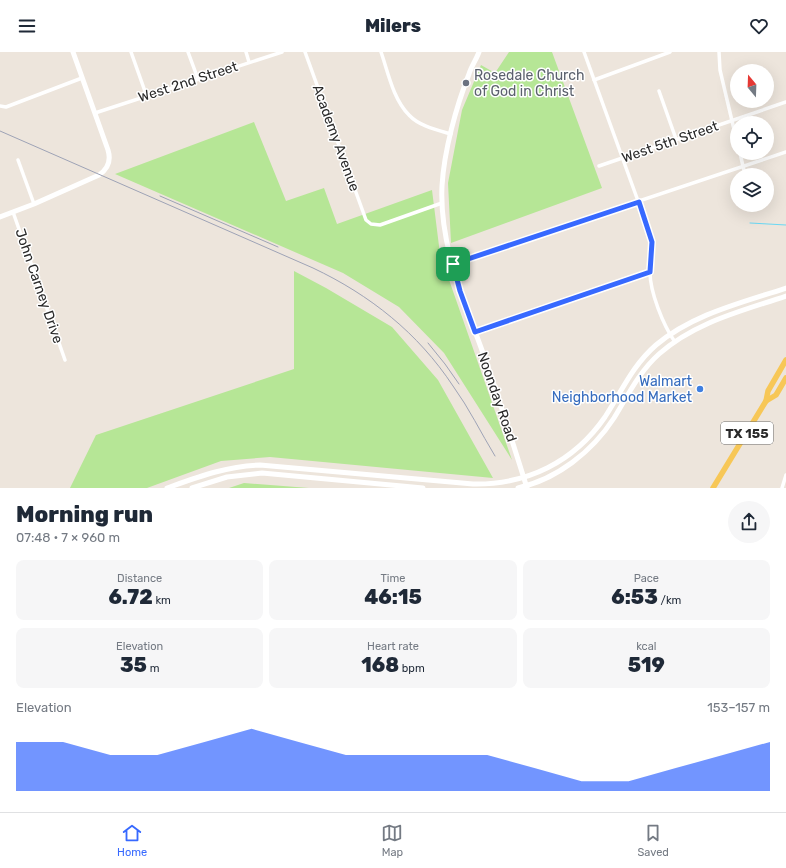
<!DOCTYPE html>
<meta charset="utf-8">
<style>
:root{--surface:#fff;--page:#f6f6f7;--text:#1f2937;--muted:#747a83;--line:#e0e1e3;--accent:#3769ff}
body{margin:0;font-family:Rubik,sans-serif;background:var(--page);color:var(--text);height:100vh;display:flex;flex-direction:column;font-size:15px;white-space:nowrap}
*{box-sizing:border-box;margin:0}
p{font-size:13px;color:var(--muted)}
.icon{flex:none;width:22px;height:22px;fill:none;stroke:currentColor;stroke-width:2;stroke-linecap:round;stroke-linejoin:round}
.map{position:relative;height:436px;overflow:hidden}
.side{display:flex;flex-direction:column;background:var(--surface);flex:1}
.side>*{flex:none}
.needle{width:26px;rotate:341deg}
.buttons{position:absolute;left:730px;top:12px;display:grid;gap:8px}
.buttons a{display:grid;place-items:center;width:44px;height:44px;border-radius:50%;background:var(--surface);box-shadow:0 4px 16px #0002;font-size:20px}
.pin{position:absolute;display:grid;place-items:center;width:34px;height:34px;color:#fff;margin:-17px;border-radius:8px;box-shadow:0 2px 6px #0006}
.round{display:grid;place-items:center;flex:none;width:42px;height:42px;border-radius:21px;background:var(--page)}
.overview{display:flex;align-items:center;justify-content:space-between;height:68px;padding:0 16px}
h1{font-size:22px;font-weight:800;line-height:30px}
.metrics{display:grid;grid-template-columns:repeat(3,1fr);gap:6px;height:68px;padding:4px 16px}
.metrics div{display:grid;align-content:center;border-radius:8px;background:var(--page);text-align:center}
.metrics b{font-size:20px;font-weight:800}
.metrics small{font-size:11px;font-weight:400}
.metrics p{font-size:11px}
.chart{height:112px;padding:8px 16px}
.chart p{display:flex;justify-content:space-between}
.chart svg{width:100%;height:72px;margin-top:4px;fill:var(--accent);opacity:.7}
header{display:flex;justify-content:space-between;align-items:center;height:52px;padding:0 16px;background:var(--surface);font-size:18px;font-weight:800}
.dock{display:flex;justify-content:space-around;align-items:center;height:56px;border-top:1px solid var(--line);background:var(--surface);font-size:11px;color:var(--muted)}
.dock a{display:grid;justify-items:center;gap:2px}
.dock .on{color:var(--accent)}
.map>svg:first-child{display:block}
.green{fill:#b6e696}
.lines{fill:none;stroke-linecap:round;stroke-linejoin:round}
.stream{stroke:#6ad8f4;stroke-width:1}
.street{stroke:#fff;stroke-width:3.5}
.secondary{stroke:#fff;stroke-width:5}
.primary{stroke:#f7c757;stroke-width:5.5}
.rail{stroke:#9ea3b6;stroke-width:1}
.route-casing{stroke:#fff;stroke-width:8}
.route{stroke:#3769ff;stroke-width:5}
.worship-dot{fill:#6b7280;stroke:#fff;stroke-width:1.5}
.shop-dot{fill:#3f7fe0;stroke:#fff;stroke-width:1.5}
.labels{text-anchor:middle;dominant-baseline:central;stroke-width:3;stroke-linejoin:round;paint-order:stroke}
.shield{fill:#fff;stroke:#6a6a6a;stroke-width:1}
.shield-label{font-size:13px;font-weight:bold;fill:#2a2a2a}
.worship-label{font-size:14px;fill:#5b616d;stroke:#fff;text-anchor:start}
.street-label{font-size:14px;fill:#2a2a2a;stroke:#fff}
.shop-label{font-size:14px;fill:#366cbe;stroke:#fff;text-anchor:end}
</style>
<header><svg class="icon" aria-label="menu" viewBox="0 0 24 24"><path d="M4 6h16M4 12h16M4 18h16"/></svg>Milers<svg class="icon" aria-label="heart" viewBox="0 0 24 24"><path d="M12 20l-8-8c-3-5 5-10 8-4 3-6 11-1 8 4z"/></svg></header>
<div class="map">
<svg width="786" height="436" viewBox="0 0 786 436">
<rect width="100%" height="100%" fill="#ede5dc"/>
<!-- green -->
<g class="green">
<path d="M509,0h43l50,136 -151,55 -3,-60 14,-73 19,-45 14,8z"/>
<path d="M254,70l32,79 38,-13 13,36 95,-34 8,64 72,206 -68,-107 -45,-46 -56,-34 -228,-99z"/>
<path d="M294,219l32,17 66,39 46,53 55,98 -223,-21 -49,4 -74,27h-77l26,-53 198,-66z"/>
<path d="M244,431l65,5h-80z"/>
</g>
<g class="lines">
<!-- stream -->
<path class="stream" d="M750,171l36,2"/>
<!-- street -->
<g class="street">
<path d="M131,0l16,45"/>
<path d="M188,0l10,27"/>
<path d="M246,0l3,10"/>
<path d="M305,0l61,168 5,4 9,1 62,-22"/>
<path d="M381,0c7,20 12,47 28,63 10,11 28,15 42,19"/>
<path d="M584,0l66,182c4,13 0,25 0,38 0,20 13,53 25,70"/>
<path d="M719,0l1,18 17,72"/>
<path d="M594,28l76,-28"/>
<path d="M659,39l17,48"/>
<path d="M0,54l6,1 76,-29"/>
<path d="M95,61l187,-61"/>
<path d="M740,101l5,22"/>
<path d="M18,108l16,44"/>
<path d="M599,114l187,-64"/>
<path d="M13,160l52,148"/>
<path d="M453,211l333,-111"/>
<path d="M475,280l175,-60"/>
<path d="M782,436l4,-13"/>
</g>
<!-- secondary -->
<g class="secondary">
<path d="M479,0c-3,8 -8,15 -10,22 -13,33 -25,77 -27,112 -3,62 25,121 45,178 14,41 27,83 40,124"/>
<path d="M0,165l34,-13 65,-29c9,-6 12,-15 9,-25l-35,-98"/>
<path d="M167,436c31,-11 60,-22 93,-23l213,19c54,1 101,-22 132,-67 17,-26 27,-51 51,-72 37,-31 85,-42 130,-57"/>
<path d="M192,436l35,-11 35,-4 161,15"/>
<path d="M518,436c39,-9 74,-36 96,-70 14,-23 25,-46 45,-64 36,-32 83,-43 127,-58"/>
</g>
<!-- primary -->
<g class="primary">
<path d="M766,349l10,-6 10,-17"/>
<path d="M713,436l53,-87 2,-10 18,-31"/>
</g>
<!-- rail -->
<g class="rail">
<path d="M0,79l313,137c57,27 105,65 140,118 16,22 28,47 42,70"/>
<path d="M160,144l118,51"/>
<path d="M428,291l17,21 14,20"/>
</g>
</g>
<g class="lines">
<defs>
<path id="route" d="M639,150l13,40 -2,30 -175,60 -15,-41 -7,-27z"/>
</defs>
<!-- route casing -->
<use href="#route" class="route-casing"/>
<!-- route -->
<use href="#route" class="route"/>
</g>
<!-- markers -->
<circle class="worship-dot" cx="466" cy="31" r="4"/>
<circle class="shop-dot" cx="700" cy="337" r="4"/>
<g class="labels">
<!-- shield labels -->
<rect class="shield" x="721" y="370" width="52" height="22" rx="3"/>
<g class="shield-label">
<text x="747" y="381">TX 155</text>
</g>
<!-- worship labels -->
<g class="worship-label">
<text x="474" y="23">Rosedale Church<tspan x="474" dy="16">of God in Christ</tspan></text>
</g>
<!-- street labels -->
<g class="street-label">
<text transform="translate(188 30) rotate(-18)">West 2nd Street</text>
<text transform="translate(336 86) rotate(70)">Academy Avenue</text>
<text transform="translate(670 90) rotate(-19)">West 5th Street</text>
<text transform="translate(39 234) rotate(71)">John Carney Drive</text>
<text transform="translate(497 345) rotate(71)">Noonday Road</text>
</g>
<!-- shop labels -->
<g class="shop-label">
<text x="692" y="329">Walmart<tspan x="692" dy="16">Neighborhood Market</tspan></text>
</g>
</g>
</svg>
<div class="buttons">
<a><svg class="needle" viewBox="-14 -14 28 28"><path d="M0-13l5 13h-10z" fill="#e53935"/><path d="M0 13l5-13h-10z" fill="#747a83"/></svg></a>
<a><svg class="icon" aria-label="locate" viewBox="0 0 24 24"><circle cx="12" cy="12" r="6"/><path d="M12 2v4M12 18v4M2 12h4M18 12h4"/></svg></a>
<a><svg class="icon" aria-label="layers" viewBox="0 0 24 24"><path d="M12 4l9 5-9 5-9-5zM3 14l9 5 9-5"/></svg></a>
</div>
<div class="pin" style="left:453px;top:212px;background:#1e9e55"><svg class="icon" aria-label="arrive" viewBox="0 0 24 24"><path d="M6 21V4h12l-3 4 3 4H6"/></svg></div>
</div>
<section class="side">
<div class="overview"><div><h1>Morning run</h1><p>07:48 · 7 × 960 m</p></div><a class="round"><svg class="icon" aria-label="share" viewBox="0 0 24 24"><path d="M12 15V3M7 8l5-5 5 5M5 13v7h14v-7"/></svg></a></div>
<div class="metrics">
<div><p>Distance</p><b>6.72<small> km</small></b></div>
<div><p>Time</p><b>46:15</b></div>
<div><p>Pace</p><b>6:53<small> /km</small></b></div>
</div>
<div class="metrics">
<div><p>Elevation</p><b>35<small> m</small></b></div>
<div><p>Heart rate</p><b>168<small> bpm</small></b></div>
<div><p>kcal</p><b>519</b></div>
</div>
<div class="chart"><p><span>Elevation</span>153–157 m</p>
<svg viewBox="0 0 160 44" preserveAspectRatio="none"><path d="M0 44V14L10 14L20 22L30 22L40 14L50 6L60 14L70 22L80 22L90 22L100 22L110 30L120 38L130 38L140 30L150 22L160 14V44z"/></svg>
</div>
</section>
<nav class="dock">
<a class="on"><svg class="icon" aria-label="home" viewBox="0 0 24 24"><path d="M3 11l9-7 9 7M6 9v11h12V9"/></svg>Home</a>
<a><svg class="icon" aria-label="map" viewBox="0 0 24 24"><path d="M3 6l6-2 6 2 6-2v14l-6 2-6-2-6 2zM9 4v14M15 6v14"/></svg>Map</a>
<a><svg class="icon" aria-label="saved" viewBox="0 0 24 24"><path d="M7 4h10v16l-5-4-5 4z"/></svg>Saved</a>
</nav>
